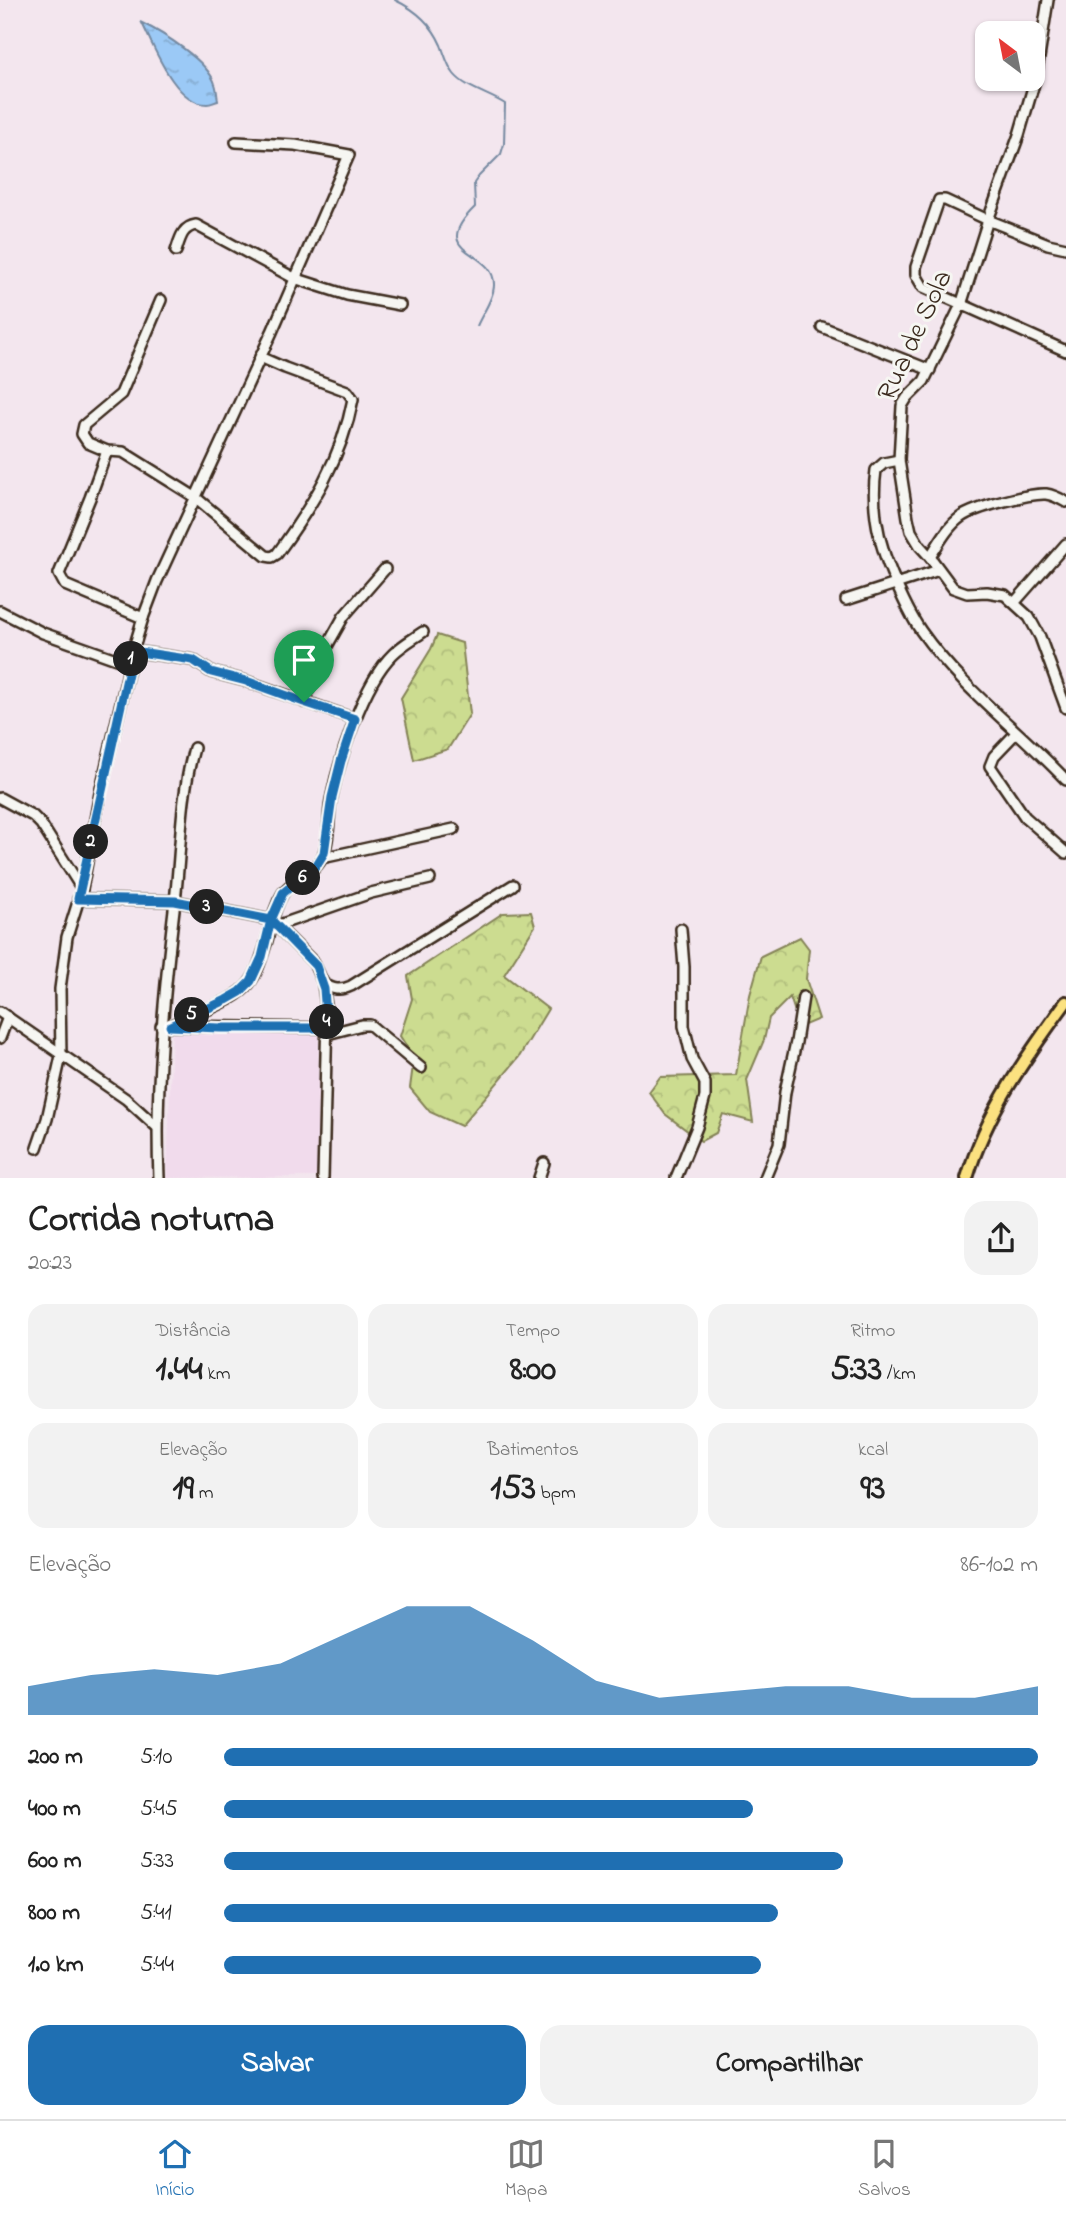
<!DOCTYPE html>
<html lang="pt">
<meta charset="utf-8">
<style>
:root{--surface:#fff;--page:#f2f2f2;--text:#222;--muted:#767676;--line:#e0e0e0;--accent:#1f6fb2}
body{margin:0;font-family:"Indie Flower",sans-serif;background:var(--page);color:var(--text);height:100vh;display:flex;flex-direction:column;font-size:26px;white-space:nowrap}
*{box-sizing:border-box;margin:0}
p{font-size:23px;color:var(--muted)}
.icon{flex:none;width:38px;height:38px;fill:none;stroke:currentColor;stroke-width:2;stroke-linecap:round;stroke-linejoin:round}
.map{position:relative;height:1178px;overflow:hidden}
.details{display:flex;flex-direction:column;background:var(--surface);flex:1}
.details>*{flex:none}
.needle{width:46px;rotate:328deg}
.buttons{position:absolute;left:975px;top:21px;display:grid;gap:14px}
.buttons a{display:grid;place-items:center;width:70px;height:70px;border-radius:14px;background:var(--surface);box-shadow:0 2px 5px #0004;font-size:35px}
.pin{position:absolute;display:grid;place-items:center;width:60px;height:60px;color:#fff;margin:-72px -30px;border-radius:50% 50% 50% 0;rotate:-45deg;box-shadow:0 0 7px #0007}
.pin .icon{rotate:45deg}
.km{position:absolute;width:35px;height:35px;margin:-18px;border-radius:50%;background:#222;color:#fff;font-size:19px;line-height:35px;text-align:center}
.round{display:grid;place-items:center;flex:none;width:74px;height:74px;border-radius:21px;background:var(--page)}
.overview{display:flex;align-items:center;justify-content:space-between;height:119px;padding:0 28px}
h1{font-size:38px;font-weight:800;line-height:52px}
.metrics{display:grid;grid-template-columns:repeat(3,1fr);gap:10px;height:119px;padding:7px 28px}
.metrics div{display:grid;align-content:center;border-radius:18px;background:var(--page);text-align:center}
.metrics b{font-size:35px;font-weight:800}
.metrics small{font-size:19px;font-weight:400}
.metrics p{font-size:19px}
.chart{height:196px;padding:14px 28px}
.chart p{display:flex;justify-content:space-between}
.chart svg{width:100%;height:126px;margin-top:7px;fill:var(--accent);opacity:.7}
.cta{display:flex;gap:14px;margin-top:auto;padding:14px 28px}
.cta a{flex:1;height:80px;border-radius:21px;background:var(--accent);color:#fff;font-size:28px;font-weight:800;line-height:80px;text-align:center}
.cta a+a{background:var(--page);color:var(--text)}
ul{padding:0 28px;list-style:none;font-size:23px}
li{display:grid;grid-template-columns:112px 84px 1fr;align-items:center;height:52px}
li i{height:18px;border-radius:9px;background:var(--accent)}
.menu{display:flex;justify-content:space-around;align-items:center;height:98px;border-top:2px solid var(--line);background:var(--surface);font-size:19px;color:var(--muted)}
.menu a{display:grid;justify-items:center;gap:4px}
.menu .selected{color:var(--accent)}
.map>svg:first-child{display:block}
.built{fill:#f1dbec}
.forest{fill:url(#forest-crowns);stroke:#848357;stroke-width:2}
.water{fill:url(#water-ripples);stroke:#7589a0;stroke-width:2}
.lines{fill:none;stroke-linecap:round;stroke-linejoin:round}
.stream{stroke:#7589a0;stroke-width:2}
.minor-casing{stroke:#3b2a1e;stroke-width:14}
.major-casing{stroke:#3b2a1e;stroke-width:16}
.minor{stroke:#f6f6f2;stroke-width:9}
.major{stroke:#fbe180;stroke-width:10}
.route-casing{stroke:#fff;stroke-width:14}
.route{stroke:#1f6fb2;stroke-width:9}
.labels{text-anchor:middle;dominant-baseline:central;stroke-width:6;stroke-linejoin:round;paint-order:stroke}
.street-label{font-size:28px;fill:#3b2a1e;stroke:#f6f6f2}
</style>
<div class="map">
<svg width="1066" height="1178" viewBox="0 0 1066 1178">
<defs>
<pattern id="forest-crowns" width="20" height="18" patternUnits="userSpaceOnUse" patternTransform="scale(1.75)"><rect width="20" height="18" fill="#ccdc90"/><path d="M2 6a3 3 0 1 1 6 0M12 15a3 3 0 1 1 6 0" fill="none" stroke="#b0bd7c"/></pattern>
<pattern id="water-ripples" width="26" height="14" patternUnits="userSpaceOnUse" patternTransform="scale(1.75)"><rect width="26" height="14" fill="#9bc9f6"/><path d="M2 4q2-2 4 0t4 0M15 11q2-2 4 0t4 0" fill="none" stroke="#86add2"/></pattern>
</defs>
<rect width="100%" height="100%" fill="#f3e6ee"/>
<filter id="ink" filterUnits="userSpaceOnUse"><feTurbulence type="fractalNoise" baseFrequency=".0143" numOctaves="2"/><feDisplacementMap in="SourceGraphic" scale="14" xChannelSelector="R" yChannelSelector="G"/><feConvolveMatrix kernelMatrix="1 2 1 2 8 2 1 2 1" color-interpolation-filters="sRGB"/></filter>
<g filter="url(#ink)">
<!-- built -->
<path class="built" d="M172,1030l147,5 -3,142 -149,1z"/>
<!-- forest -->
<g class="forest">
<path d="M437,635l25,8 8,71 -22,35 -34,11 -13,-62 30,-49z"/>
<path d="M531,912l4,14 -31,49 44,34 -29,48 -58,69 -31,-14 -20,-24 4,-30 -14,-22 12,-37 -4,-23 95,-63z"/>
<path d="M800,937l9,12 -3,30 13,40 -19,8 -10,-30 -21,21 -5,22 -17,40 6,42 -30,-8 -7,19 -15,8 -36,-27 -16,-22 11,-15 76,-2 14,-80 11,-39z"/>
</g>
<!-- water -->
<path class="water" d="M142,23c21,10 66,38 73,61 2,5 2,11 3,17 -4,1 -7,3 -11,3 -32,0 -53,-57 -65,-81z"/>
<g class="lines">
<!-- stream -->
<path class="stream" d="M395,0c19,9 37,24 46,45 4,10 6,20 13,29 11,14 36,20 51,30l-1,40 -3,10 -22,22 -5,7 1,24c-50,49 20,41 19,78 0,13 -12,29 -17,41"/>
<defs>
<g id="minor">
<path d="M1048,0l-12,77 -17,58 -31,85 -27,85 -37,76 -17,17 -5,8 -3,54 9,58 3,13 9,15 10,11 23,31 14,5 20,-1 18,3 24,22 11,20 26,71"/>
<path d="M1066,248l-18,-4 -60,-24 -43,-20h-6l-23,67v8l7,12 143,64"/>
<path d="M176,251c4,-12 6,-24 20,-26l98,53 53,17 53,10"/>
<path d="M161,300l-40,94 -37,31 -2,9 6,9 19,8 16,1 72,45 71,59 6,1 5,-3c35,-48 65,-96 76,-155l-6,-8 -62,-23 -25,-11"/>
<path d="M822,327l108,43"/>
<path d="M107,451l-17,47 -31,76 6,11 78,33"/>
<path d="M899,460l-15,3 -8,7c-5,35 2,71 16,104 8,19 17,40 29,57 40,57 98,99 145,149"/>
<path d="M930,557c9,-14 18,-31 31,-40 13,-9 68,-24 85,-23 7,1 13,4 20,8"/>
<path d="M846,600l93,-30"/>
<path d="M1015,602l51,-58"/>
<path d="M0,611l43,22 87,31"/>
<path d="M133,651l60,9 18,12 35,9 109,38"/>
<path d="M304,702l18,-47 22,-39 41,-47"/>
<path d="M1016,733l-22,23 -4,10 35,51 41,36"/>
<path d="M0,798l33,18 8,8 41,65"/>
<path d="M322,858l132,-29"/>
<path d="M78,899l97,2 96,19 43,43 9,20 4,31 -4,164"/>
<path d="M276,926l95,-33 59,-14"/>
<path d="M323,983c10,7 17,8 28,3l162,-101"/>
<path d="M0,1012l126,87 31,28"/>
<path d="M161,1026h9c22,-11 59,-22 76,-39 11,-11 15,-29 20,-43 5,-17 7,-35 17,-51 11,-16 34,-18 41,-40 6,-16 4,-36 7,-53 8,-40 32,-117 62,-146 9,-9 20,-15 30,-22"/>
<path d="M171,1026l156,2"/>
<path d="M327,1034l35,-9h8l51,43"/>
<path d="M0,1038l8,-21"/>
<path d="M37,1148l10,-29 14,-63 -1,-67 7,-52 15,-48 18,-96 33,-142 10,-33 14,-37 115,-249 77,-177 -54,-10 -59,-3"/>
<path d="M159,1178c-4,-93 5,-185 16,-277 6,-51 5,-102 19,-153"/>
<path d="M539,1178l5,-15"/>
<path d="M676,1178l21,-51 8,-30v-14l-13,-24 -8,-33v-59l-3,-38"/>
<path d="M765,1178l14,-34 6,-52 11,-50 7,-45"/>
</g>
<path id="major" d="M967,1178c20,-67 59,-121 99,-176"/>
</defs>
<!-- minor casing -->
<use href="#minor" class="minor-casing"/>
<!-- major casing -->
<use href="#major" class="major-casing"/>
<!-- minor -->
<use href="#minor" class="minor"/>
<!-- major -->
<use href="#major" class="major"/>
</g>
</g>
<g class="lines" filter="url(#ink)">
<defs>
<path id="route" d="M304,702l-58,-21 -35,-9 -18,-12 -60,-9 -55,248 97,2 96,19 45,46 8,23 3,39h-107l-50,-2 56,-26 14,-8 11,-11 11,-24 9,-37 12,-27 33,-27 8,-13 8,-56 9,-36 14,-42 -51,-17"/>
</defs>
<!-- route casing -->
<use href="#route" class="route-casing"/>
<!-- route -->
<use href="#route" class="route"/>
</g>
<g class="labels">
<!-- street labels -->
<g class="street-label">
<text transform="translate(916 336) rotate(-65)">Rua de Sola</text>
</g>
</g>
</svg>
<div class="buttons">
<a><svg class="needle" viewBox="-14 -14 28 28"><path d="M0-13l5 13h-10z" fill="#e53935"/><path d="M0 13l5-13h-10z" fill="#767676"/></svg></a>
</div>
<div class="pin" style="left:304px;top:702px;background:#1e9e55"><svg class="icon" aria-label="arrive" viewBox="0 0 24 24"><path d="M6 21V4h12l-3 4 3 4H6"/></svg></div>
<b class="km" style="left:131px;top:659px">1</b>
<b class="km" style="left:91px;top:842px">2</b>
<b class="km" style="left:207px;top:907px">3</b>
<b class="km" style="left:327px;top:1022px">4</b>
<b class="km" style="left:192px;top:1015px">5</b>
<b class="km" style="left:303px;top:878px">6</b>
</div>
<section class="details">
<div class="overview"><div><h1>Corrida noturna</h1><p>20:23</p></div><a class="round"><svg class="icon" aria-label="share" viewBox="0 0 24 24"><path d="M12 15V3M7 8l5-5 5 5M5 13v7h14v-7"/></svg></a></div>
<div class="metrics">
<div><p>Distância</p><b>1.44<small> km</small></b></div>
<div><p>Tempo</p><b>8:00</b></div>
<div><p>Ritmo</p><b>5:33<small> /km</small></b></div>
</div>
<div class="metrics">
<div><p>Elevação</p><b>19<small> m</small></b></div>
<div><p>Batimentos</p><b>153<small> bpm</small></b></div>
<div><p>kcal</p><b>93</b></div>
</div>
<div class="chart"><p><span>Elevação</span>86–102 m</p>
<svg viewBox="0 0 160 44" preserveAspectRatio="none"><path d="M0 44V34L10 30L20 28L30 30L40 26L50 16L60 6L70 6L80 18L90 32L100 38L110 36L120 34L130 34L140 38L150 38L160 34V44z"/></svg>
</div>
<ul>
<li><b>200 m</b>5:10<i style="width:100%"></i></li>
<li><b>400 m</b>5:45<i style="width:65%"></i></li>
<li><b>600 m</b>5:33<i style="width:76%"></i></li>
<li><b>800 m</b>5:41<i style="width:68%"></i></li>
<li><b>1.0 km</b>5:44<i style="width:66%"></i></li>
</ul>
<div class="cta"><a>Salvar</a><a>Compartilhar</a></div>
</section>
<nav class="menu">
<a class="selected"><svg class="icon" aria-label="home" viewBox="0 0 24 24"><path d="M3 11l9-7 9 7M6 9v11h12V9"/></svg>Início</a>
<a><svg class="icon" aria-label="map" viewBox="0 0 24 24"><path d="M3 6l6-2 6 2 6-2v14l-6 2-6-2-6 2zM9 4v14M15 6v14"/></svg>Mapa</a>
<a><svg class="icon" aria-label="saved" viewBox="0 0 24 24"><path d="M7 4h10v16l-5-4-5 4z"/></svg>Salvos</a>
</nav>
